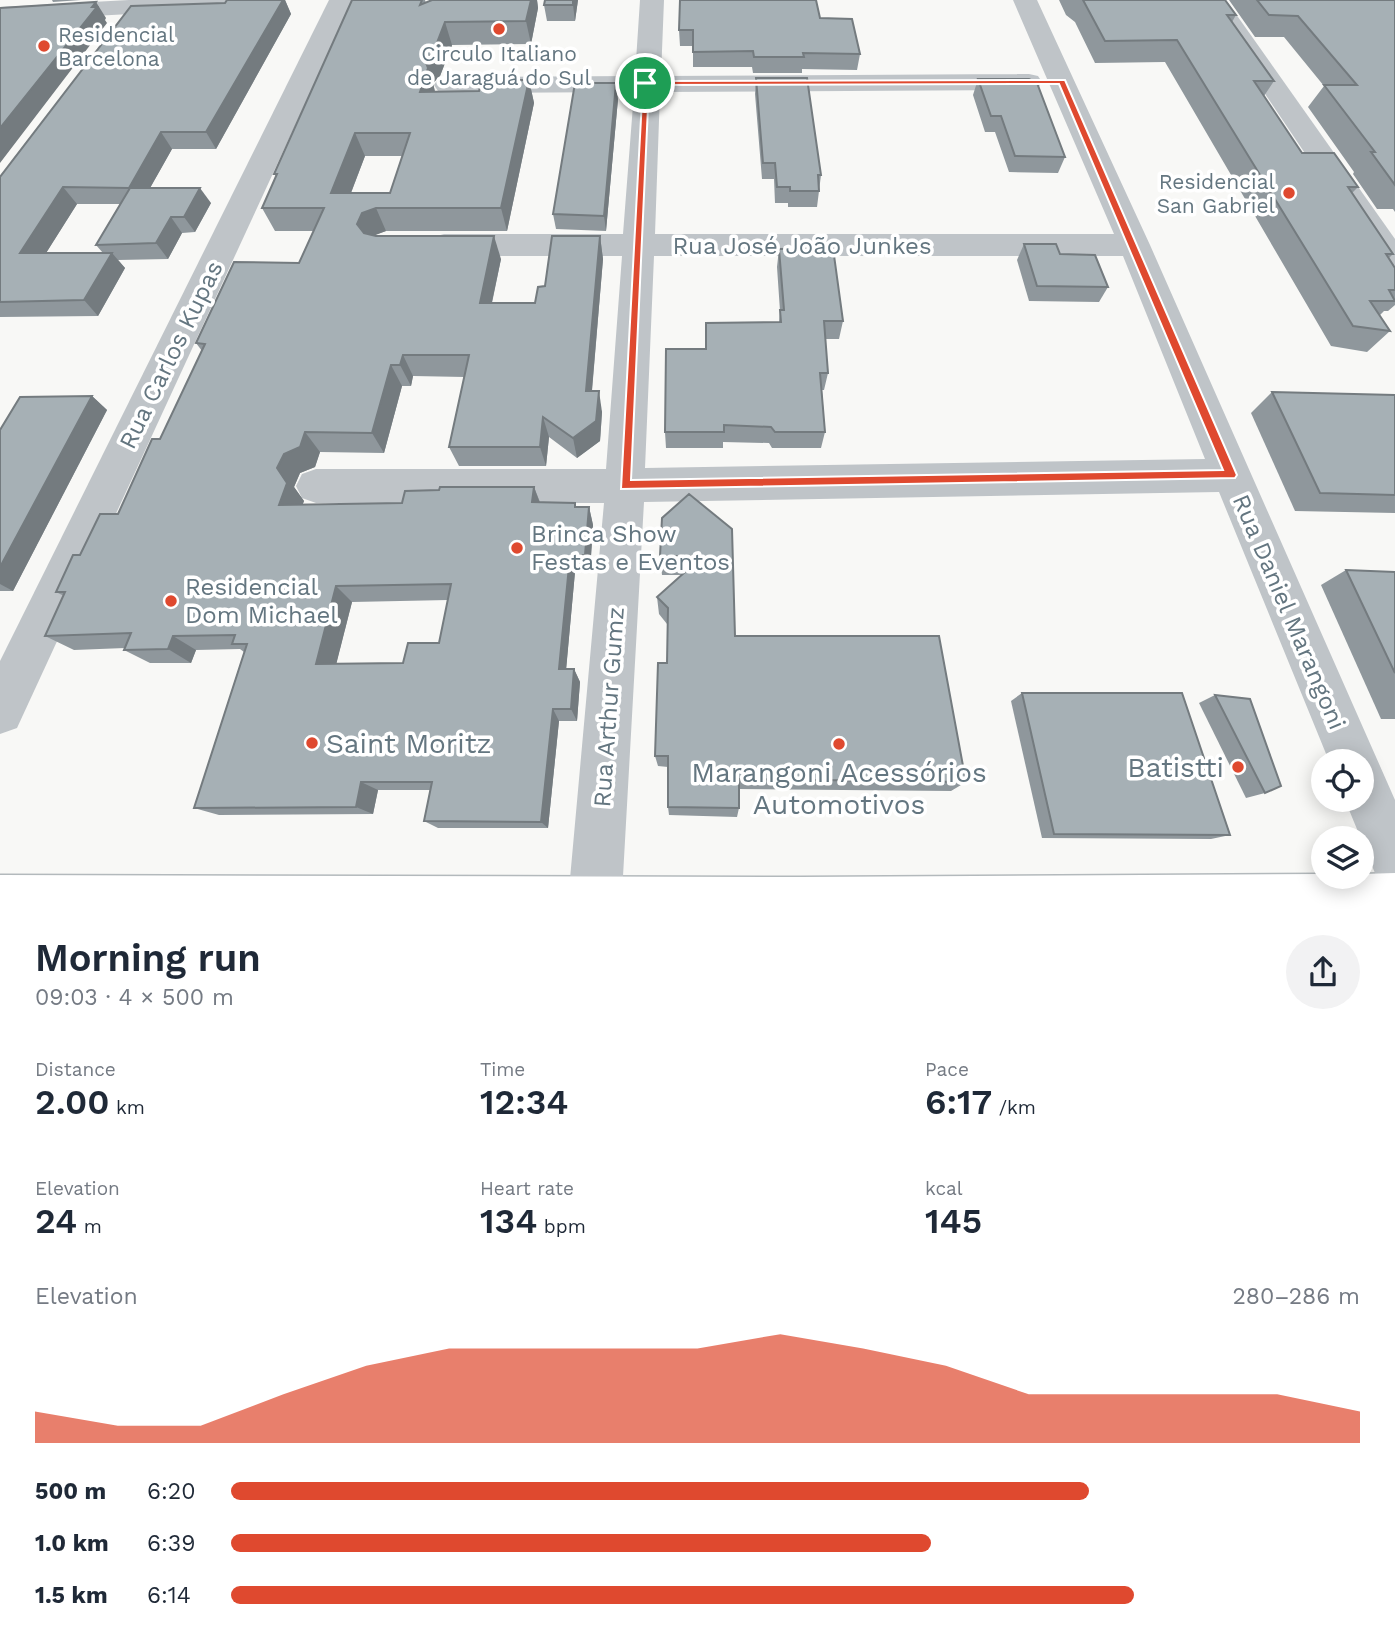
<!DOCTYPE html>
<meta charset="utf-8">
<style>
:root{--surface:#fff;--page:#f2f2f3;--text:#1f2937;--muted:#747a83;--accent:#df492f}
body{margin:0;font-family:"Work Sans",sans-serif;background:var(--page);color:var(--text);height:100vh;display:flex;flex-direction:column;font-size:26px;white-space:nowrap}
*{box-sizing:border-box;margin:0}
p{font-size:23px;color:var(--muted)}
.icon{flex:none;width:38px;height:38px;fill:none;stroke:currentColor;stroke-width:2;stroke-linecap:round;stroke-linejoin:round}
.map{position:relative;height:912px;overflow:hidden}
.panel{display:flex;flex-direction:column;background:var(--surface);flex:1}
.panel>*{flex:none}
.tools{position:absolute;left:1311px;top:749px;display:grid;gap:14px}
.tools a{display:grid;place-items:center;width:63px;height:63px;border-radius:50%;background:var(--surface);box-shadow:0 4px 18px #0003;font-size:35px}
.pin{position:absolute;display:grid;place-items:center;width:60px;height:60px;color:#fff;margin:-30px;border:4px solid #fff;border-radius:50%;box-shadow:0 2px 7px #0007}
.round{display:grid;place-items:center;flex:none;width:74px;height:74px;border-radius:37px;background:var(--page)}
.head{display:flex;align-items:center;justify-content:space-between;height:119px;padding:0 35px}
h1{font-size:38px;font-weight:600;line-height:52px}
.metrics{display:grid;grid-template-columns:repeat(3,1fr);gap:10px;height:119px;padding:7px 35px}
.metrics div{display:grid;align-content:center}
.metrics b{font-size:35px;font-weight:600}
.metrics small{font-size:19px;font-weight:400}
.metrics p{font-size:19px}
.chart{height:196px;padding:14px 35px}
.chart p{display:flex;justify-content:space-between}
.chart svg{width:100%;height:126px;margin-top:7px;fill:var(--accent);opacity:.7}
ul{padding:0 35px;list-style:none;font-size:23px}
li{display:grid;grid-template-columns:112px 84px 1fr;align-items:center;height:52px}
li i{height:18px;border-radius:9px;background:var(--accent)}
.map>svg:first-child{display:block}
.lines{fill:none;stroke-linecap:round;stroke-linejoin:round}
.major-casing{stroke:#b3b9bc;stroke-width:3}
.minor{fill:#bfc4c8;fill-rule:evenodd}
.major{fill:#fff;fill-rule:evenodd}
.wall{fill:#8f979c;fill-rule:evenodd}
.shaded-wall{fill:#747b7f}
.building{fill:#a6b0b5;stroke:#747b7f;stroke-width:2;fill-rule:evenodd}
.route{fill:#df492f;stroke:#fff;stroke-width:2;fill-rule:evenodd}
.poi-dot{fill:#df492f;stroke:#fff;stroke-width:2.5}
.labels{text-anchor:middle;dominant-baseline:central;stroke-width:7;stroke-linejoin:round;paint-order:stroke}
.far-poi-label{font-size:21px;fill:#647680;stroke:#fff;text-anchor:start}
.street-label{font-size:24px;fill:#647680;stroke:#fff}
.poi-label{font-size:24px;fill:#647680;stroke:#fff;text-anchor:start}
.near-poi-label{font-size:28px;fill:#647680;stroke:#fff;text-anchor:start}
</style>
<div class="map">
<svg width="1395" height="912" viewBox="0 0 1395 912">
<rect width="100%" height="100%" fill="#f8f8f6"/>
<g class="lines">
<defs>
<path id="major" d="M1395,873v39h-1395v-37l801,2 522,-3v3h39v-3z"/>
</defs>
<!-- major casing -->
<use href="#major" class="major-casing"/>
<!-- minor -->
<g class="minor">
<path d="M129,0h146l-4,5 -8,2 -263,14v-14z"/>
<path d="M329,0h24l-336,728 -17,6v-73z"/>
<path d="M640,0h24l-3,76 368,-2 9,2 4,6 -4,6 -9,2 -369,2 -5,142h459l-101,-234h24l113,245 245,555v86l-18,-8 -32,-78h17v-39h-33l-110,-269 -575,10 -23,410h-54l37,-409h-288l-14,-5 -6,-12 6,-12 14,-5h290l16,-213h-178l-11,-3 -5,-8 5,-8 11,-3h179l11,-142 -187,1 -9,-2 -4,-6 4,-6 9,-2 188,-1zM654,256h469l82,203 -560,9z"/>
<path d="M1202,0h24l169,239v35l-11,-3z"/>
</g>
<!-- major -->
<use href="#major" class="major"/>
</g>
<!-- wall -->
<g class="wall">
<path d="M52,0h29l-28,2z"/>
<path d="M227,0h58l6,14 -75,135h-44l-22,39 61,15 -16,29 -13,1 -14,26 -50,1 7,8 -27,48 -98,1v-140l225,-174zM77,204h43l-24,41 7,8h-57z"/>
<path d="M352,0h73l1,3 6,-3h105l1,8 -7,36 -79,1 -12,31 -7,7 2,9 44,-1 50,-11 5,23 -27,128h-121l-12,4 127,24 -9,44h43l10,-17 55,-50 3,23 -11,132 10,21 -2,29 -23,17 -28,-21 -3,29h-87l-10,-19 16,-70 -52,-1 -2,10h-9l-18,67 -64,-1 -5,15 -15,6 -6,14 10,14 -2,4 100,-2 132,-16 6,15 37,5h12l4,18 -3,47h-15l-9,97h8l6,13 -3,39h-18l-11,107h-110l-14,-7 6,-31h-52l-5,24 -154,1 -25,-7 50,-156 -4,-3 -44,1 -5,13h-41l-26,-13 1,-2 -51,2 -29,-14 19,-40 -8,-4 24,-37 38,-41 42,-75 42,-88 -6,-8 103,-80 15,-32h-39l-13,-23 14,-32 -2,-2zM365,156h37l-12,37h-39zM448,600l-9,43 -36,20 -67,1 16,-62z"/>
<path d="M545,0h33l-3,21h-28l-3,-16z"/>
<path d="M1059,0h166l11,15 -4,7 42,59 -10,15 38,57 56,34 -6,6 41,61 -4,4 6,10v37l-7,6h-4l-5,5 11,15 -23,21 -36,-6 -166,-284 -70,1 -20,-41 -9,-7z"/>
<path d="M1229,0h166v212l-2,-3h-16l-24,-35 1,-2 -46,-65 16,-21 -40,-49h-29z"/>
<path d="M820,18l40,36 -3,16 -55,-1v4h-49l-1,-6h-59v-21h-13l-1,-16z"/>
<path d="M756,78l65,97 -4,32h-29v-4h-13l-1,-24h-12l-7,-85z"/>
<path d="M978,79l87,78 -7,16 -49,-1 -14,-40h-10l-12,-37z"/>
<path d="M618,99l-12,132 -50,-2 -3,-15z"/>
<path d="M1024,244l36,10 48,33 -9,15 -70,-1 -12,-41z"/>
<path d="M779,249l64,72 -4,18h-14l3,34 -4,17h-2l3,42 -4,16h-49l-3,-5 -46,-1v6h-57l-1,-16 41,-83 73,-27 1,-11 -3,-44z"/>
<path d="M1272,392l123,3v118l-100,-2 -44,-98z"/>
<path d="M92,396l15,14 -94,181h-13v-161z"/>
<path d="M689,494l46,142 231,146 -15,9 -212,-2v19l-2,9 -68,-2 -1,-8v-40l-10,-1 -3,-10 12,-93v-39l-8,-10 -2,-17 25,-22h-20l-2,-19z"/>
<path d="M1346,570l49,2v147h-14l-60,-134z"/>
<path d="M1022,693l208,142 -19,4 -169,-1 -31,-137z"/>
<path d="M1215,695l50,98 -19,5 -47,-95z"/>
</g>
<!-- shaded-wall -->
<g class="shaded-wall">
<path d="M283,0h2l6,14 -75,135 -10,-17z"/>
<path d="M531,0h6l1,8 -7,36 -5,-23z"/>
<path d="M573,0h5l-3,21 -2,-16z"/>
<path d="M96,2l10,16 -1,2 2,3 -107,140v-35z"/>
<path d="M445,22l7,23 -12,31 -7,7 2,9h-15l5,-32z"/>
<path d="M529,80l5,23 -27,128 -6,-23z"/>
<path d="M616,83l2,16 -12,132 -2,-15z"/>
<path d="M161,132l11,17 -31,55 -12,-16z"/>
<path d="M355,133l10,23 -23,60 -11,-23z"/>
<path d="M63,187l14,17 -41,65 -16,-16z"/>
<path d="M200,188l11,15 -16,29 -11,-15z"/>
<path d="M376,208l10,23 -13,5 -5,10 -11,-22 5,-11z"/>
<path d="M171,217l11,16 -14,26 -12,-16z"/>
<path d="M494,236l7,23 -14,66 -7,-22z"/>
<path d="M600,236l3,23 -13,153 -4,-21z"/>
<path d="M112,253l13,15 -27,48 -14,-16z"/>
<path d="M403,355l10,21 -2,10 -11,-21z"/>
<path d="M391,365l11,21 -18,67 -12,-20z"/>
<path d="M599,391l3,21 -2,29 -23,17 -4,-20z"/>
<path d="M92,396l15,14 -94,181 -13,-7v-17z"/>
<path d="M543,417l6,20 -3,29 -6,-19z"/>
<path d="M305,432l15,20 -5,15 -15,6 -6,14 10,14 -8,22 -17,-18 -2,-37 7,-14z"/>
<path d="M534,487l7,19 -9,-4z"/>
<path d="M589,507l4,18 -3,47 -5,-17z"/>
<path d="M570,556l5,16 -10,110 -6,-13z"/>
<path d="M336,586l16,16 -19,75 -17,-13z"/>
<path d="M173,636l23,14 -5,13 -23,-14z"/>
<path d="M574,669l6,13 -3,39 -6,-12z"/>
<path d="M553,709l6,12 -11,107 -7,-6z"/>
<path d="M361,782l17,8 -5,24 -17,-7z"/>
</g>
<!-- building -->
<g class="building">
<path d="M227,0h56l-77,132h-45l-32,56 -66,-1 -43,66h92l-28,47 -84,2v-125l131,-171 94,-3z"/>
<path d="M352,0h70l-2,5 12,-5h99l-5,21 -81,1 -12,31 -8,7 3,8 -8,24 59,-1 3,-11h47l-28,128h-125l-14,5 -5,11 7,9 12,3h118l-14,67h55l3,-16 7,-1 7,-50h48l-14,155h13l-3,30 -23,17 -30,-21 -3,30h-91l20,-92h-66l-3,10h-9l-19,68 -67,-1 -5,15 -16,7 -7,14 10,15 -8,22 123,-2 3,-12 34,-1 1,-3h94l-2,15 43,1v4h14l-4,48 -15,1 -11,113h15l-3,40h-18l-12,113 -117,-1 8,-39h-71l-5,25 -162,1 53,-164h-15l3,-9 -62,1 -5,13 -44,1 7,-17 -86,3 20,-44h-9l17,-37h7l20,-41h18l34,-75h8l45,-95 -9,-1 38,-81 65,1 25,-55h-62l15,-34h-3zM355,133h55l-20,60h-59zM451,584l-12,59h-31l-5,20 -87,1 20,-78z"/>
<path d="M545,0h28v5h-29z"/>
<path d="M680,0h136l4,18 32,1 8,35 -57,-1 1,4h-50l-1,-6 -60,1v-22h-14z"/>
<path d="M1083,0h142l11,15h-9l47,66h-20l48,72h32l24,34h-10l45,67h-7l9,14v22h-6l6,11h-25l20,30 -37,-5 -176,-286 -72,1z"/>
<path d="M1257,0h138v185l-24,-33h4l-51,-67h33l-59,-69 -29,-1z"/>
<path d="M96,2l-4,5h5l-97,121v-120z"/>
<path d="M756,78h51l14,97h-3l1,16h-29v-4h-13l-2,-24h-12z"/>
<path d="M978,79h51l8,4 28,74 -50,-1 -14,-40h-10z"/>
<path d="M575,83h41l-12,133 -51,-2z"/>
<path d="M130,188h70l-16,29h-13l-15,26 -60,2z"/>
<path d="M1024,244h32l4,10 35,1 13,32 -71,-1z"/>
<path d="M833,248l10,73h-19l4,52h-8l5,59h-50l-4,-5 -47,-2v7h-59l1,-83h40v-26l75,-1 -1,-12h4l-5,-61z"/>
<path d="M1272,392l123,3v100l-75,-2z"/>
<path d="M92,396l-92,171v-137l20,-33z"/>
<path d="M689,494l43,35 3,107h204l27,146 -227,-3v29l-71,-1v-51h-13l3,-93h9l1,-55 -11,-11 46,-41h-43l2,-38z"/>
<path d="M1346,570l49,2v101z"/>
<path d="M1022,693h160l48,142 -176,-1z"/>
<path d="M1215,695l35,4 31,87 -16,7z"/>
</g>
<!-- route -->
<path class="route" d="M1065,80l172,395 -2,3 -614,11 22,-408zM1059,84l164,386 -592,10 18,-395z"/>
<!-- markers -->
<g class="poi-dot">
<circle cx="499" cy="29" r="7"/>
<circle cx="44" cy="46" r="7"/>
<circle cx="1289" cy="193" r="7"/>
<circle cx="517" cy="548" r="7"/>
<circle cx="171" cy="601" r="7"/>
<circle cx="312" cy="743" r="7"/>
<circle cx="839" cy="744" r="7"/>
<circle cx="1238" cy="767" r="7"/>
</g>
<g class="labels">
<!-- far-poi labels -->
<g class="far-poi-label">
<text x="58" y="34">Residencial<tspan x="58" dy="24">Barcelona</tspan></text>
<text x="499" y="53" text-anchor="middle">Circulo Italiano<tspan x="499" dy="24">de Jaraguá do Sul</tspan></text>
<text x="1275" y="181" text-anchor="end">Residencial<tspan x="1275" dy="24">San Gabriel</tspan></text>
</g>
<!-- street labels -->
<g class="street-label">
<text x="802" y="246">Rua José João Junkes</text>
<text transform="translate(171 355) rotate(-64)">Rua Carlos Kupas</text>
<text transform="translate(1289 612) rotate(67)">Rua Daniel Marangoni</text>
<text transform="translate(609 707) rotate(-86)">Rua Arthur Gumz</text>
</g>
<!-- poi labels -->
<g class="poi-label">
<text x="531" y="534">Brinca Show<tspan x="531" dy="28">Festas e Eventos</tspan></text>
<text x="185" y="587">Residencial<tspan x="185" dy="28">Dom Michael</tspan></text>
</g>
<!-- near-poi labels -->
<g class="near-poi-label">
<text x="326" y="743">Saint Moritz</text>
<text x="1224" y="767" text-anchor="end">Batistti</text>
<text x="839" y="772" text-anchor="middle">Marangoni Acessórios<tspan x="839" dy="32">Automotivos</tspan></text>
</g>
</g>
</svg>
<div class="tools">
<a><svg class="icon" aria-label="locate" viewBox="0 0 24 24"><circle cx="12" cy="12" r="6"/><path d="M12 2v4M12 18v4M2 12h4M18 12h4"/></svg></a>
<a><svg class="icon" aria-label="layers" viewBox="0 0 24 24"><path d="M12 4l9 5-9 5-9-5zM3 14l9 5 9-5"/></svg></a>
</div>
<div class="pin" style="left:645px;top:83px;background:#1e9e55"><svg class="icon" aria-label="arrive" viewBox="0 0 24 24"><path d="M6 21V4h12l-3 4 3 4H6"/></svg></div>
</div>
<section class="panel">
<div class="head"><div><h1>Morning run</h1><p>09:03 · 4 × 500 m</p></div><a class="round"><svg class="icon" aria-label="share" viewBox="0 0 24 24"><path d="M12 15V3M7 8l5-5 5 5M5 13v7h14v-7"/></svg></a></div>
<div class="metrics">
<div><p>Distance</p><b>2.00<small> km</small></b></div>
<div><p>Time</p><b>12:34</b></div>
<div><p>Pace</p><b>6:17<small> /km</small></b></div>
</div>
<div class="metrics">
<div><p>Elevation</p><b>24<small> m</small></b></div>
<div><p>Heart rate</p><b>134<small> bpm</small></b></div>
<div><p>kcal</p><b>145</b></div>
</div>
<div class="chart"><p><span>Elevation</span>280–286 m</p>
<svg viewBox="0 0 160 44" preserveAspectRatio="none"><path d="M0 44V33L10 38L20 38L30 27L40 17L50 11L60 11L70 11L80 11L90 6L100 11L110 17L120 27L130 27L140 27L150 27L160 33V44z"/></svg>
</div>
<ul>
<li><b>500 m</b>6:20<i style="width:76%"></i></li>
<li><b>1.0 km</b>6:39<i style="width:62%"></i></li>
<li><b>1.5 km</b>6:14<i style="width:80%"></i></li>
</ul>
</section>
